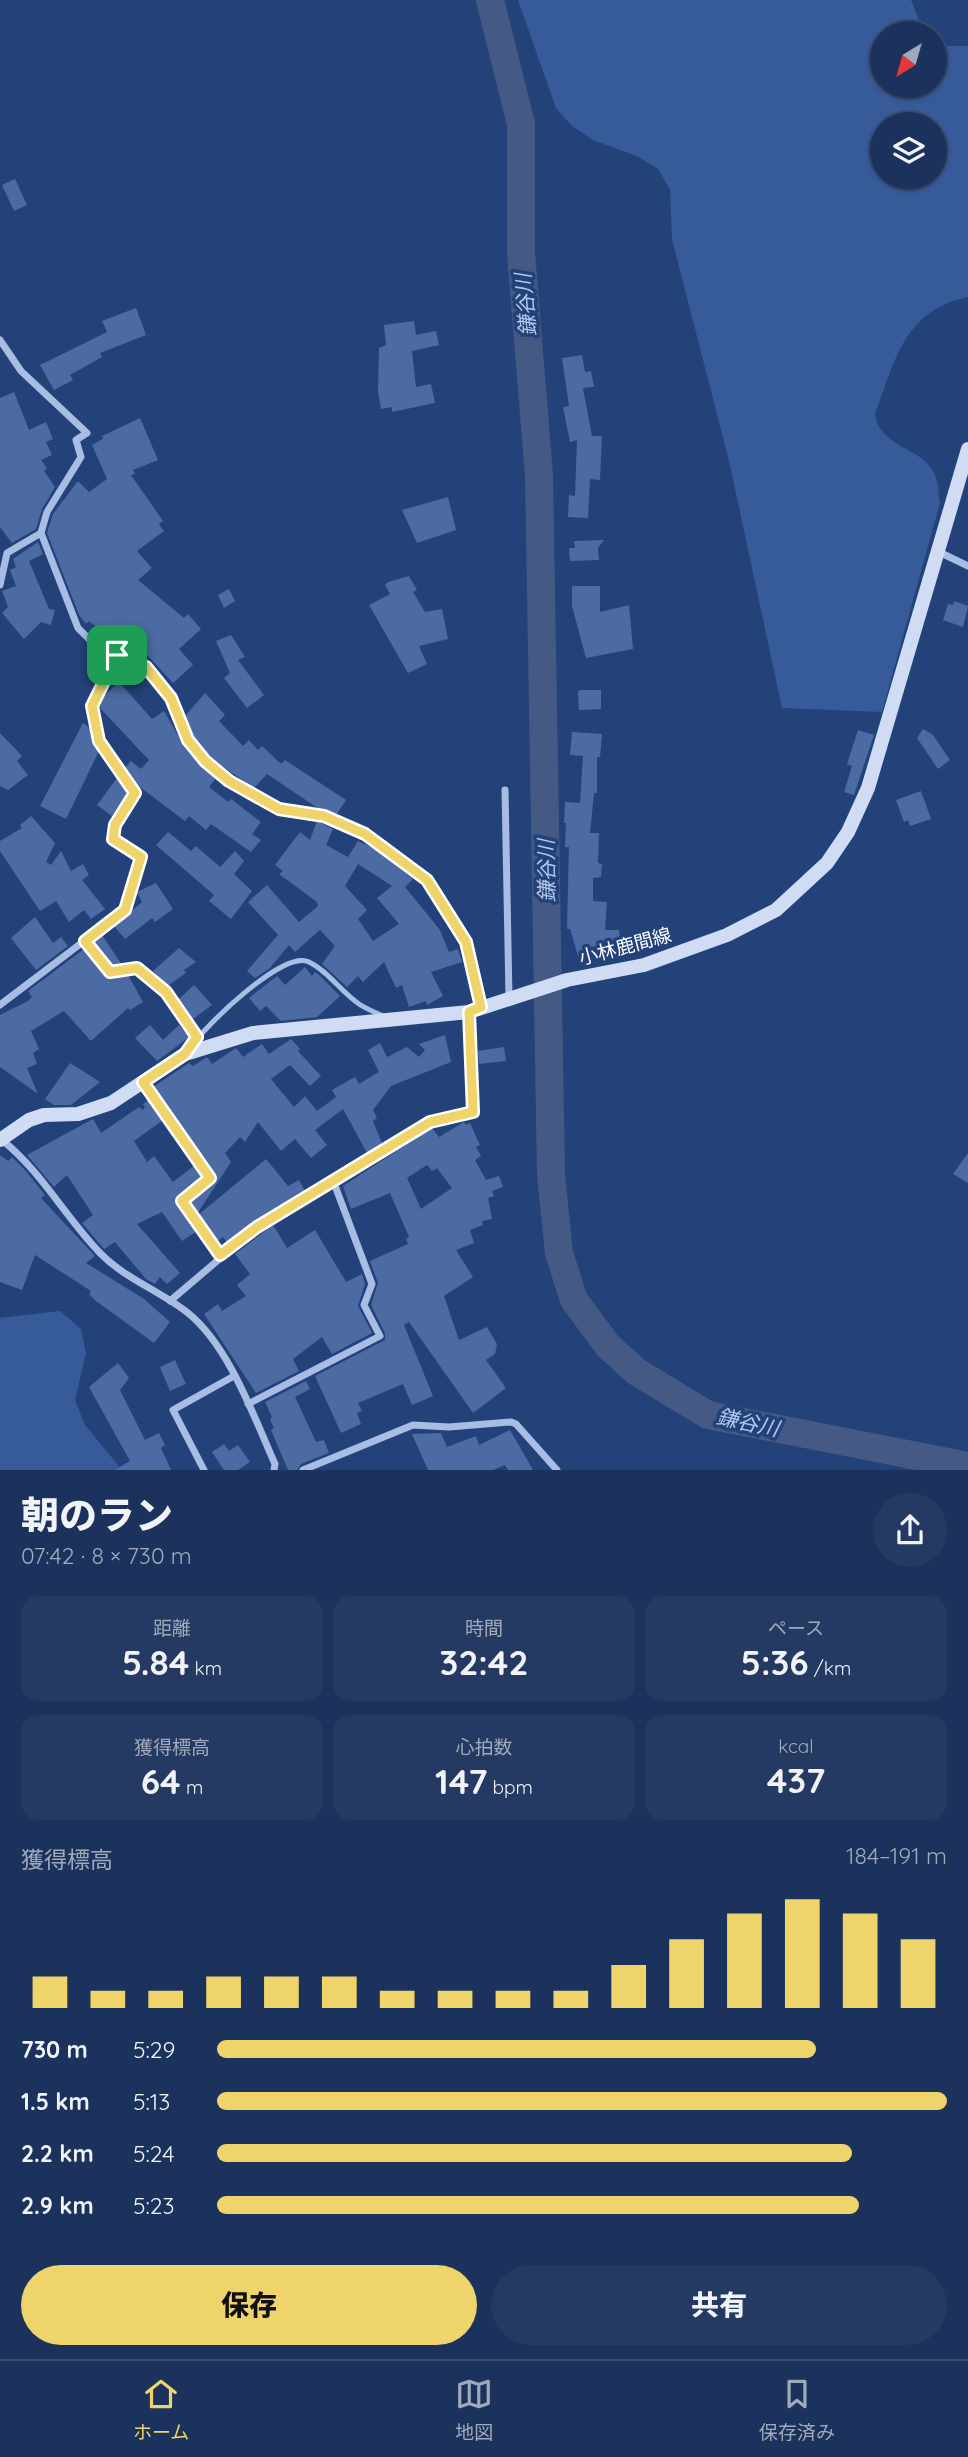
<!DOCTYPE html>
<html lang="ja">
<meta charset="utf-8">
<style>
:root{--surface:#1b325c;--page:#243a62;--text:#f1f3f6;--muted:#a0aabb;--line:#394d72;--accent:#efd46b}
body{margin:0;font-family:Quicksand,"Noto Sans JP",sans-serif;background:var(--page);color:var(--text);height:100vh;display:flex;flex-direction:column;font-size:26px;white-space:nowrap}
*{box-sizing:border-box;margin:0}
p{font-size:23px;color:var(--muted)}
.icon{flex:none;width:38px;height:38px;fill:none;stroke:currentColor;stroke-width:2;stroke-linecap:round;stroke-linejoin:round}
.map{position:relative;height:1470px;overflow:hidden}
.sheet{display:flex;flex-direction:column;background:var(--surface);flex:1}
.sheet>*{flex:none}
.needle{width:46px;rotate:217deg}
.tools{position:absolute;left:870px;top:21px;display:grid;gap:14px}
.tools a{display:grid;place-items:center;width:77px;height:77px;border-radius:50%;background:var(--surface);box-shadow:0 2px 5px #0004,0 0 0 2px var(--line);font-size:35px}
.pin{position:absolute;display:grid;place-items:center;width:60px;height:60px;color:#fff;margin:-30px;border-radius:14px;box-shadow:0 4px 10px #0006}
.round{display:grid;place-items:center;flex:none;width:74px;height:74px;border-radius:37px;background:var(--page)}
.headline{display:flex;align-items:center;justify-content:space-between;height:119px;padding:0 21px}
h1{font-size:38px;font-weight:800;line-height:52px}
.stats{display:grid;grid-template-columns:repeat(3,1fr);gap:10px;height:119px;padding:7px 21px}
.stats div{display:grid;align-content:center;border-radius:18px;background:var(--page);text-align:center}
.stats b{font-size:35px;font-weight:800}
.stats small{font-size:19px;font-weight:400}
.stats p{font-size:19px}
.chart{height:196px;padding:14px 21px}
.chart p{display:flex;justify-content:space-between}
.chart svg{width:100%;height:126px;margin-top:7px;stroke:var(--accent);stroke-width:6}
.button{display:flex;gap:14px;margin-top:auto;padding:14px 21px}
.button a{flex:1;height:80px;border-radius:42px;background:var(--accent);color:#111;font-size:28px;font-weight:800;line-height:80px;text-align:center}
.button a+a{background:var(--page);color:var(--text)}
ul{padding:0 21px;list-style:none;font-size:23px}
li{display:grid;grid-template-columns:112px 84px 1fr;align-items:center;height:52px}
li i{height:18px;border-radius:9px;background:var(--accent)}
.tabs{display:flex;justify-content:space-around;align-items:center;height:98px;border-top:2px solid var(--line);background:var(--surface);font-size:19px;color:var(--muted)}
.tabs a{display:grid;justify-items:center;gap:4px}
.tabs .active{color:var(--accent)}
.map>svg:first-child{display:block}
.green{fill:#375a98;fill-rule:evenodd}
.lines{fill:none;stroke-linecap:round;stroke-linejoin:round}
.river{stroke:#445a84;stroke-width:28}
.building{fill:#4c6ba3;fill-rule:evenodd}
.service{stroke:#a7bde4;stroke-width:5}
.minor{stroke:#a7bde4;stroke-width:7}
.secondary{stroke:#d0dcf4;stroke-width:14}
.route-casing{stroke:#fff;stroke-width:14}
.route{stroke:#efd46b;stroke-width:9}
.labels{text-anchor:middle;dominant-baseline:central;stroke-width:7;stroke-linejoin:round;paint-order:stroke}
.street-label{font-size:19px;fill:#fff;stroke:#24427a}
.water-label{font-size:21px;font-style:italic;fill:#b2c7ec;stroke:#24427a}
</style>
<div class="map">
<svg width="968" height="1470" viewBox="0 0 968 1470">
<rect width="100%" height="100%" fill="#24427a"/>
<!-- green -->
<g class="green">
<path d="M518,0h393l13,33h-42v53h52l1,-46 13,6h20v251c-65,14 -72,63 -93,117 5,35 48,32 60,61 4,8 3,19 5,28l-58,209 -100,-4 -52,-243 -58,-226 -2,-49 -12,-21 -21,-13 -44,-16 -21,-14 -16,-18zM882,124h52v53h-52z"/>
<path d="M60,1311l21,18 5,24 -11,47 10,25 37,45h-122v-152z"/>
</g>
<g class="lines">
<!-- river -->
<path class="river" d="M490,0l31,124v129l18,222 12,700 8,78 15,47 34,46 29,26 71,43 260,51"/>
</g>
<!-- building -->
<g class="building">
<path d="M15,179l12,26 -13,6 -12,-26z"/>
<path d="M136,308l10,27 -46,18 2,4 -32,18 3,5 -19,10 -14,-25 67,-33 -5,-11z"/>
<path d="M414,321l2,14 20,-4 3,14 -27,6 4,36 15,-3 4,19 -43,9v-5l-11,2 -3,-17 1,-44 7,-3 -2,-20z"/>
<path d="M582,355l3,17 6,-1 3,16 -11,1 9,48h10l-2,44 -10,-1 -2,39 -20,-1 1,-22 6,1 2,-56 -7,2 -7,-35 6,-1 -7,-48z"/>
<path d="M14,392l15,38 17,-8 7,17 -7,3 6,13 -11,5 6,8 -3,3 11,16 -13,22 -6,20 -24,14 -12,-16v-129z"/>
<path d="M140,418l18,42 -25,10 2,4 -4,1 32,46 -4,3 5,7 -27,20 15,17 -14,12 46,38 4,-4 13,15 -22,20 14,16 -20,18 -48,-52 12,25 -14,-7 -34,-28 -3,3 -7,-9 -32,-82 6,-19 25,-33 11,11 18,-13 -15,-34 11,-6 -1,-3z"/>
<path d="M448,497l8,33 -39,13 -15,-33z"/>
<path d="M604,540l-6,8 1,12 -29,1 -1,-13h6l-1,-7z"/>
<path d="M38,542l5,12 -14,7 20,48 6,1 -4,15 -10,-3 -17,17 -22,-26 6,-6 -6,-16 14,-5 -6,-16 6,-3 -3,-8z"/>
<path d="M409,576l8,14 -4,2 12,20 17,-3 6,30 -29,7 8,18 -19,9 -39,-68 21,-11 -5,-9 3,-3z"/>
<path d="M572,586h28v26l29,-7 4,44 -47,9 -14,-52z"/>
<path d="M229,589l6,12 -11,7 -6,-13z"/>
<path d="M954,601l14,5 -5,21 -20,-7 5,-16 5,1z"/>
<path d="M231,635l14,22 -7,3 26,35 -17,13 -23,-30 6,-5 -14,-32z"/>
<path d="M119,682l33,37 12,-8 19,33 33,34 -7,9 19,15 3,-3 30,23 -9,12 9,6 -10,12 -40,-28 -5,6 -17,-14 -4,5 -49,-37 -11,-16 6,-7 10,8 8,-9 -50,-53 4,-10z"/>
<path d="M581,690h20v19l-22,1 -1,-19z"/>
<path d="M205,693l20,22 -6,6 24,25 6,-6 9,10 4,-4 19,18 4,-4 61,40 -10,15 -17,-6 -52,-35 -13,14 -45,-31 -16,-20 -8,-21z"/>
<path d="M83,723l7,5 9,23 -33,68 -26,-13z"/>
<path d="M923,729l10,6 17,25 -12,9 -21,-31z"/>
<path d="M858,730l16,5 -20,60 -10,-3 8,-26 -5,-2z"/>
<path d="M572,732l30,2 -2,23h-3v36h-3l-4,40h9l-1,30 4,1 -1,13 -8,1v23l14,1 -2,28h14l2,13 -43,13 -8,-27h-3l2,-82h-4l1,-24h-2l1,-21 15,1 3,-47 -13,-1z"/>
<path d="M0,733l22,23 -5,5 11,14 -20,15 -8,-4z"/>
<path d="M117,778l11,15 -16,23 -15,-11z"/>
<path d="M921,791l10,28 -21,7 -2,-6 -4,2 -8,-22z"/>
<path d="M31,816l24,27 -9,19 5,3 10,-14 10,20 12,-7 6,11 -7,5 23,29 -14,10 -7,-9 -15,12 -13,-21 -16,10 -40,-60v-10l22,-13 -2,-3z"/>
<path d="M317,821l16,8 -7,16 29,16 -7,-4 10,-16 17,8 38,30 -8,8 35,43 9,22 9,-3 4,13 -31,10 12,24 -16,9 -1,-4 -17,6 -7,-22 -6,3 -12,-26 -21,20 -5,-6 -11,11 -25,-23 13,-18 -15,-16 -25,22 -6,-7 -19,23 -15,10 -8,-7 31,-36 -30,-33 19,-17 32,37 19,-16 -1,-4 -38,-28 4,-3 -8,-6 25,-33 10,8zM358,864l34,22 -15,12 22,26 -26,17 -15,-22 9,-9 -22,-24z"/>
<path d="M168,832l23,19 5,-5 24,21 15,-16 9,10 -10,13 18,17 -21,28 -22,-18 5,-6 -58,-50z"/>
<path d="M156,883l17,26 -18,13 -3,-4 -27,21 -11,-13 28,-24 -5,-10z"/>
<path d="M35,917l18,26 8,-6 7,9 -32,24 -25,-32z"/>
<path d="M102,935l20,30 -10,1 -19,-24z"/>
<path d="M179,948l17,14 -12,8 2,3 -17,12 -4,-1 -12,-13z"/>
<path d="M84,949l23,28 21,-2 15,27 -13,8 -2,-2 -37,33 -27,-30 -33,20 8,18 -6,4 4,11 -10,4 11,26 -38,-27v-52l28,-14 4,-4 -4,-6z"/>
<path d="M305,967l7,9 3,-4 4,3 21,21 -23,21 -36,4 -15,-15 -6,5 -11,-13 28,-22 8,9z"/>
<path d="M194,985l18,20 -19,14 -14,-20z"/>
<path d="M150,1025l13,15 16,-15 10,12 -32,24 -22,-23z"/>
<path d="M445,1035l6,27 -60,24 -18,24 4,8 -4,3 9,23 -15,9 -24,-44 -28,21 12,15 -16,13 -16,-19 -14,12 -23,-29 -13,20 -5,-5 -15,16 6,9 -34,52 -8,-12 24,-20 2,-5 -62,-90 36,-24 4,3 14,-9 5,7 24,-16 7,9 19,-13 7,10 22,-15 9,10 -2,2 23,25 -11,10 -20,-21 -19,14 23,28 11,-11 12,15 19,-14 -4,-7 23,-13 4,7 20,-12 -11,-22 12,-7 7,14 20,-10 12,10 6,-7 -6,-6z"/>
<path d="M504,1047l2,14 -27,3 -1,-13z"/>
<path d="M70,1063l30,19 -29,23h-17l-9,-6z"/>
<path d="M149,1100l14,20 -29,21 13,21 7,-6 19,26 22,-17 8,12 -26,24 20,30 -15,10 -20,-29 -25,12 43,49 -13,11 -7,-7 -5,7 -9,-5 -31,-37 -11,7 -22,-26 11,-8 -26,-40 -13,12 -27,-32 66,-36 8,14 38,-26 4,3 2,-3 -2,-3z"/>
<path d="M464,1122l2,3 4,-2 10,22 -4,2 5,9 -6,4 11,20 13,-4 4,11 -11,4 2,5 -6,2 4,21 -10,2 1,4 -13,5 4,13 -18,7 17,27 -29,19 15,44 28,-13 10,17 -2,10 -9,6 20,28 -33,25 -64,-91 -5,3 29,71 -21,9 -9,-21 -45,19 4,8 -5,2 4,11 -20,9 -26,-57 70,-36v-7l-14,-28 7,-22 -8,-22 38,-17 -2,-5 3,-2 -19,-44 -39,16 -8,-23 89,-58 7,9zM427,1165l5,6 5,-3 15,20 -31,21 -14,-31z"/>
<path d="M968,1153v30l-15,-9z"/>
<path d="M0,1155l8,6 4,-4 13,13 20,25 -4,3 54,58 -9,7 58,36 26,23 -16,21 -58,-42 -7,-7 2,-3 -56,-36 -13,35 -22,-8z"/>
<path d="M266,1159l22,27 11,-6 6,11 -51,31 -26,22 -5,-7 -6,4 -19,-26z"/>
<path d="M273,1225l14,23 28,-18 31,52 16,-8 3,10 -7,22 14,27 -40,21 -10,-17 -29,22 6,12 -43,22 -52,-79 14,-10 4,7 24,-15 -9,-11 13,-11 -15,-20z"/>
<path d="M175,1360l11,24 -16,7 -10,-24z"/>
<path d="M118,1363l11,15 -9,12 25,50 14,-7 6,12 -4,3 10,22h-56l15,-9 -41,-74z"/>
<path d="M306,1381l4,8 -15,8 21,45 8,-2 5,13 -28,11 -4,6h-9l-17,-40 3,-2 -4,-9 2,-2 -7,-15z"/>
<path d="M510,1430l23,40h-25l-3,-5 -12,5h-65l-16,-36 29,-1 6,14 29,-11 3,9z"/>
<path d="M224,1444l5,7 9,-6 12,17 -12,8h-14l-12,-18z"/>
</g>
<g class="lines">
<!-- service -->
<g class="service">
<path d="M85,941l25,31 27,-4 29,24 31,45"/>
<path d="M188,1050c15,-22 95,-101 121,-88 19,9 32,30 50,42 7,5 16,8 24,12"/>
<path d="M143,1082l67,96 -28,23 38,54"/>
</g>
<!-- minor -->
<g class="minor">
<path d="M0,340l21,31 66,62 -11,7 5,17 -34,55 -6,21 37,95 14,14 54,25 25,31 17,42 17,21 24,20 51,28 44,7 41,18 62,46 39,61 15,66"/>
<path d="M937,551l31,15"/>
<path d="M0,585l7,-32 34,-20"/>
<path d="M505,790l4,207"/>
<path d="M0,1005l125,-95 16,-53 -28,-18 2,-14 20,-32 -36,-52 -7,-35 25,-51"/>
<path d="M2,1140c40,32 63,77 98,113 24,25 60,38 88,60 41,33 66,104 87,151l-1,6"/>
<path d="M170,1301l87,-74 173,-105 43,-10 -4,-100"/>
<path d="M248,1404l132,-68 -16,-31 8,-21 -38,-101"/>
<path d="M204,1470l-31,-60 61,-34"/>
<path d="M303,1470l110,-45 36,2 62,-5 5,2 41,46"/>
</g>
<!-- secondary -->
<path class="secondary" d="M0,1140l29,-20 15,-5 34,-1 33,-11 74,-49 68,-21 216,-21 98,-32 77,-15 83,-30 49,-25 51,-47 21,-31 20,-44 100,-339"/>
</g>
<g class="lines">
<defs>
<path id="route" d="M117,655l29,12 25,31 17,42 17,21 24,20 50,28 45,7 41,18 62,46 39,62 15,65 -12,5 4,100 -43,10 -173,105 -37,28 -38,-54 28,-23 -67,-96 42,-28 12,-17 -31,-45 -29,-24 -27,4 -25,-31 40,-31 16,-53 -28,-18 2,-14 20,-32 -36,-52 -7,-35z"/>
</defs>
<!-- route casing -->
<use href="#route" class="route-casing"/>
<!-- route -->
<use href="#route" class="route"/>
</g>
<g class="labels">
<!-- street labels -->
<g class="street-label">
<text transform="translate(625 946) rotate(-15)">小林鹿間線</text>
</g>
<!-- water labels -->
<g class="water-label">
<text transform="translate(525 305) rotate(-95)">鎌谷川</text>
<text transform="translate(546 871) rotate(-91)">鎌谷川</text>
<text transform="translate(748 1422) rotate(12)">鎌谷川</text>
</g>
</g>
</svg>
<div class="tools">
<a><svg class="needle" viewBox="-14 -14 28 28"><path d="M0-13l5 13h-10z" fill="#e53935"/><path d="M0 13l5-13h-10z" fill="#a0aabb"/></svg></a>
<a><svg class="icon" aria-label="layers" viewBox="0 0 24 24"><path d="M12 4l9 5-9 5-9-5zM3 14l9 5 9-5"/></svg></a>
</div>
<div class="pin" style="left:117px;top:655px;background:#1e9e55"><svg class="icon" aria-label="arrive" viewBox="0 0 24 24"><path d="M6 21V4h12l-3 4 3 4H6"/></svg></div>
</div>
<section class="sheet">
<div class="headline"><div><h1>朝のラン</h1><p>07:42 · 8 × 730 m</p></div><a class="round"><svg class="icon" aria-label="share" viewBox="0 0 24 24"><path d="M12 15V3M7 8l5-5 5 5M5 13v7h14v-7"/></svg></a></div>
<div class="stats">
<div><p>距離</p><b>5.84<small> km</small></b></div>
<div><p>時間</p><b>32:42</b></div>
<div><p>ペース</p><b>5:36<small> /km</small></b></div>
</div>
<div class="stats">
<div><p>獲得標高</p><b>64<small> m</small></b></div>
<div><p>心拍数</p><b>147<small> bpm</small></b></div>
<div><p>kcal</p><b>437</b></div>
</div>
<div class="chart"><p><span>獲得標高</span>184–191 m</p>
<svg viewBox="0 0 160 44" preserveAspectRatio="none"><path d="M5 44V33M15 44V38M25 44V38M35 44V33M45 44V33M55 44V33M65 44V38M75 44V38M85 44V38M95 44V38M105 44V29M115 44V20M125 44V11M135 44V6M145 44V11M155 44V20"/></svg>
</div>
<ul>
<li><b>730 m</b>5:29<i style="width:82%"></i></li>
<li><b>1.5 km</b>5:13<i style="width:100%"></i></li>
<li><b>2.2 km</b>5:24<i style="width:87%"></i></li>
<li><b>2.9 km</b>5:23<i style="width:88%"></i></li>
</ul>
<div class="button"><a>保存</a><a>共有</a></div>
</section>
<nav class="tabs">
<a class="active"><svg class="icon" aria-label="home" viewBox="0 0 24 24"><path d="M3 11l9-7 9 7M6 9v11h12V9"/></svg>ホーム</a>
<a><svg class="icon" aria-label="map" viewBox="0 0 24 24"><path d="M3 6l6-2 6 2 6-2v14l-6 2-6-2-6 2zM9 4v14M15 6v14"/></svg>地図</a>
<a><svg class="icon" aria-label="saved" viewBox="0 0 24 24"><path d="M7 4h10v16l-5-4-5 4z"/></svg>保存済み</a>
</nav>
